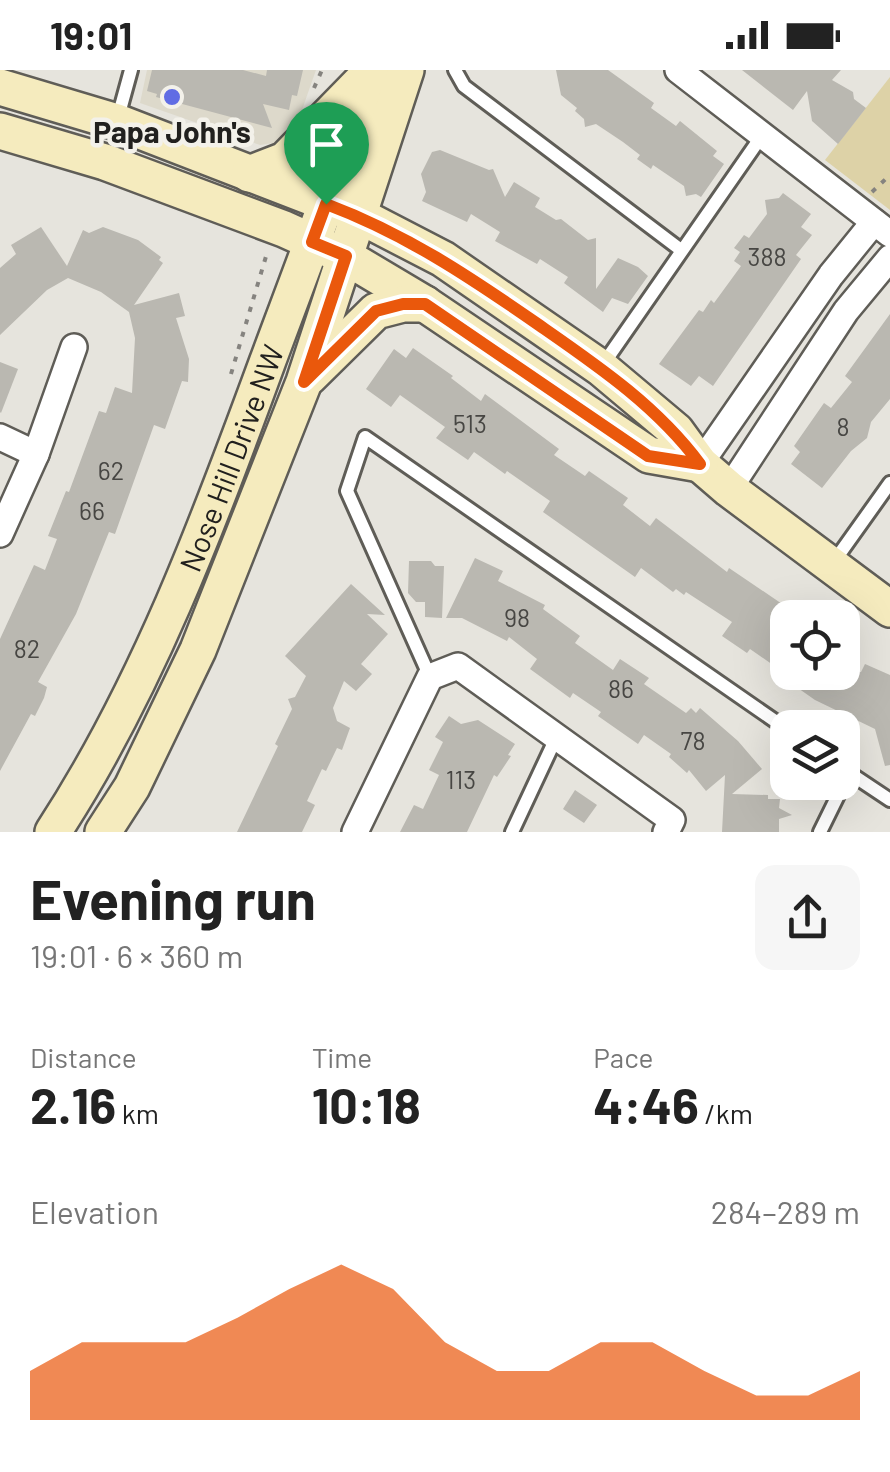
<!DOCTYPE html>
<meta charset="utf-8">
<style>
:root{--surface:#fff;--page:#f6f6f6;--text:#222;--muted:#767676;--accent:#ea580c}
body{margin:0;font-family:Barlow,sans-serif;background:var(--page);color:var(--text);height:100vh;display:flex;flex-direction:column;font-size:38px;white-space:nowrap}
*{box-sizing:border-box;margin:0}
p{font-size:32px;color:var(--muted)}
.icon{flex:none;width:55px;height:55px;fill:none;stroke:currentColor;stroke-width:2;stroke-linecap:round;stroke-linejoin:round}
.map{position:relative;height:762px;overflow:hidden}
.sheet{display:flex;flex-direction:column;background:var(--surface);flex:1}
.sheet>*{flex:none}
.fabs{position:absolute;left:770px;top:530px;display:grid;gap:20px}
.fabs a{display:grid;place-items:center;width:90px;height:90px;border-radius:20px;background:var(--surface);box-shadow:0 10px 40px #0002;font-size:50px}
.pin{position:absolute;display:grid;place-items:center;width:85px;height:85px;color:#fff;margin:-102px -42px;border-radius:50% 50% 50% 0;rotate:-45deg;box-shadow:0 0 10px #0007}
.pin .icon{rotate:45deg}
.round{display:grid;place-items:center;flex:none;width:105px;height:105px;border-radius:20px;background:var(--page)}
.headline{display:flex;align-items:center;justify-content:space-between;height:170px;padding:0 30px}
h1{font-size:55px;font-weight:700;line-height:75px}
.stats{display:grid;grid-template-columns:repeat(3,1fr);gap:15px;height:170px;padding:10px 30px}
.stats div{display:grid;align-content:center}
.stats b{font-size:50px;font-weight:700}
.stats small{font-size:28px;font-weight:400}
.stats p{font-size:28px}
.chart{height:280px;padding:20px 30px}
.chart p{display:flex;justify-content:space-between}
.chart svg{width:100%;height:180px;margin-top:10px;fill:var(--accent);opacity:.7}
.status{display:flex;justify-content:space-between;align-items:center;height:70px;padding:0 50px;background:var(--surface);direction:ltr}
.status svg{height:28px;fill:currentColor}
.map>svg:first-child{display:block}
.built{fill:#ddd9cb}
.green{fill:#ddd2a7}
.building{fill:#bab8b1}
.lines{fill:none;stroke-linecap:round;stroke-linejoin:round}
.lane-casing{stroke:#5f5d57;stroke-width:18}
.street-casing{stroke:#5f5d57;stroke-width:30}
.secondary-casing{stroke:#5f5d57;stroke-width:40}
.path{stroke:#85837f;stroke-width:4;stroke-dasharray:5 8;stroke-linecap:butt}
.lane{stroke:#fff;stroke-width:12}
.street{stroke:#fff;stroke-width:25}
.secondary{stroke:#f5ebbe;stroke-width:35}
.route-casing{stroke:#fff;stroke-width:20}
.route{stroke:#ea580c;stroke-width:12}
.poi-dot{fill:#606ce4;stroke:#f3f1ea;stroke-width:4}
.labels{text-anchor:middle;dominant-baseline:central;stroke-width:9;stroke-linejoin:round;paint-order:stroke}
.number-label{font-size:25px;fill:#474643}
.poi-label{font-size:30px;font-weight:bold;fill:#21201e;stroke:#f3f1ea}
.street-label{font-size:30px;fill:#21201e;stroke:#f3f1ea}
</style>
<div class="status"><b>19:01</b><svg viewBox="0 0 49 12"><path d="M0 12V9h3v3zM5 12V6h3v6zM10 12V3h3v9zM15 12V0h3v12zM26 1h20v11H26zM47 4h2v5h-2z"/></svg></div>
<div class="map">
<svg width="890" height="762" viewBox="0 0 890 762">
<rect width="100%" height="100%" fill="#e6e4dd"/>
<!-- built -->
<path class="built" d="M147,0h169l-20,57 -16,15 -20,3 -120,-42z"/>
<!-- green -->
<path class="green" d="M890,7v133l-65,-50z"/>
<!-- building -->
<g class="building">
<path d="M152,0h91l23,6 1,-6h36l-6,26 -5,-1 -3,15 -26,-6 9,24 -116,-31 1,-3 -10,-3z"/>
<path d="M556,0h52l46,33 -3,5 25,18 4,-5 37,30 -4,5 11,8 -23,33 -5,-3 -10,2 -2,-10 -31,-21 -2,4 -14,-10 3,-4 -17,-13 -27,-18 -11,3 -1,-8 -9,-8 2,-3 -16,-13z"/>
<path d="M742,0h99l-9,10 21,12 1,7 12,9 -28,36 -26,-23 -5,-30 -14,19z"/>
<path d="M440,80l49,20 4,-1 12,28 9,-15 26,16 -5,9 21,13 5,-1 27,21 8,-2v51l22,-31 20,9 10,9 -20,28 -16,-6 -9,14 -39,-29 4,-6 -28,-18 -3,5 -42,-23 5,-9 -29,-18 -4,8 -45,-21 4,-9 -5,-18 11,-22z"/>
<path d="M783,123l28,21 -10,13 11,8 -16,20 5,4 -88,127 -14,-10 -8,10 -32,-22 40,-54 4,2 8,-12 3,3 27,-37 -7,-5 6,-9 -6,-4 10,-13 5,3 18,-24 -2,-14 14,-2z"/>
<path d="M41,157l26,39 16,-36 6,3 14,-6 35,13 23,17 -2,3 4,3 -29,42 45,-12 6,23 -9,2 13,41 -1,23 -6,-1 -17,48 -11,-4 -39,109 -6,-2 -33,82 -38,68 9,5 -3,11 -9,18 -4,-2 -31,57v-132l34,-74 11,5 12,-31 -9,-3 18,-45 3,1 30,-81 7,2 9,-26 17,6 3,-55 -6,-26 -28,-20 -33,-14 -21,12 -47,45v-67l16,-14 -5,-9z"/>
<path d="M890,244v85l-19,23 -4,16 -16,13 -29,37 -31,-24 9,-12 -6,-6 30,-43 7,5 21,-26 -7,-6z"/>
<path d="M413,278l40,28 -2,2 30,23 4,-7 74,55 -5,6 31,21 4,-5 39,27 -5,7 27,21 6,-8 71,54 2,-4 59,40v64l54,3 19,-3 4,-8 25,11v90l-5,1 -10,-37 -60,-29 -40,-28h8l-33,-23 -3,4 -25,-17 10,-14 -46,-30 -2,3 -8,-6 -3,3 -32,-24 -6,9 -92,-65 7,-11 -43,-30 -2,3 -31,-22 -6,8 -32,-22 9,-11 -45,-32 -9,12 -25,-18 28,-40 12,9z"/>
<path d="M0,292l18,7 -17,44 -1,-1z"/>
<path d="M475,488l28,13 -5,10 47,24 -2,4 37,27 -5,7 38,27 7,-11 29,19 -5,6 42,29 5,-5 5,5 4,-5 38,33 24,28 -30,25 36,1v4h12l-1,9 13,7 -13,4v13h-57l3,-57 -19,16 -17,-21 -2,3 -18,-16 2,-3 -27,-19 -6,9 -40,-28 3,-4 -28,-19 -3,5 -40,-29 7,-10 -28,-22 -2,4 -45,-23h-16z"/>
<path d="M409,491h22l4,5h9l-2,52 -17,-1v-15h-9l-8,-9z"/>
<path d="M351,514l34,31 -18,-1 21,20 -27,30 11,10 -16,17 -12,-10 -11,27 4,13 13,7 -8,22 -5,-2 -11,23 -4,-2 -15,32 8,4 -13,27h-65l41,-86 -3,-2 17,-35 -4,-10 7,-2 11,-21 -21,-20z"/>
<path d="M449,646l12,8 17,-4 37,24 -7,11 3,1 -14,21 -3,-2 -27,57h-67l14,-27 9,4 16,-34 -10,-5 14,-28 -8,-5z"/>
<path d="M575,720l22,15 -13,18 -21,-14z"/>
</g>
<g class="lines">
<defs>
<g id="lane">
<path d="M455,0l9,16 217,164"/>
<path d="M117,51l14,-51"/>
<path d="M602,296l159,-229"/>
<path d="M833,493l57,-80"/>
<path d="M430,607l-83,-186 18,-54 423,293"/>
<path d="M842,698l48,32"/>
<path d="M512,762l44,-94"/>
<path d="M820,762l29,-59"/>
</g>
<g id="street">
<path d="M678,0l212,164"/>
<path d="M0,367l36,17 -36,80"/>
<path d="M36,384l38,-107"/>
<path d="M700,394l131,-189 43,-53"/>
<path d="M729,419l117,-178 44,-53"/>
<path d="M355,762l75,-155 28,-11 214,154 -6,12"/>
</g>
<g id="secondary">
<path d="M0,17l117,35 243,94 83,43 158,109 75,63 24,33 29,25 161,120"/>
<path d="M0,61l105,31 179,67 62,28 79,47 224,151 51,9"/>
<path d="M249,104l36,-14 80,-82"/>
<path d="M309,307l67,-66 27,-7h22"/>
<path id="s1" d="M53,762c94,-144 155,-308 214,-469 36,-97 74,-194 104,-293"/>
<path d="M103,762l29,-45 66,-137 106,-268 102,-312"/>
</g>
</defs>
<!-- lane casing -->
<use href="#lane" class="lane-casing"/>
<!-- street casing -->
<use href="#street" class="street-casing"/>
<!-- secondary casing -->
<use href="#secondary" class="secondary-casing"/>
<!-- path -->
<g class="path">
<path d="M314,18l8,-18"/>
<path d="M872,122l18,-17"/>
<path d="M231,304l36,-121"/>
</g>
<!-- lane -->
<use href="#lane" class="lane"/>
<!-- street -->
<use href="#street" class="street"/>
<!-- secondary -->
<use href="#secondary" class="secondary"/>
</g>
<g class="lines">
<defs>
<path id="route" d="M326,134c80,30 144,73 213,121 59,41 118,81 161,139l-52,-8 -223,-152h-22l-27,7 -72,71 42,-126 -34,-14z"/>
</defs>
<!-- route casing -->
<use href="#route" class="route-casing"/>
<!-- route -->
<use href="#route" class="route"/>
</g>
<!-- markers -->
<circle class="poi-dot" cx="172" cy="27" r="10"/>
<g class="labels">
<!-- number labels -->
<g class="number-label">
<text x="767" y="186">388</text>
<text x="470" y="353">513</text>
<text x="843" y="356">8</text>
<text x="111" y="400">62</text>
<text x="92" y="440">66</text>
<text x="517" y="547">98</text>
<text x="27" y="578">82</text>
<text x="621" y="618">86</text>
<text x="693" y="670">78</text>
<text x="461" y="709">113</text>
</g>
<!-- poi labels -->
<g class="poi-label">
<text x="172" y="61">Papa John's</text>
</g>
<!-- street labels -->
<g class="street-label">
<text stroke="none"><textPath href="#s1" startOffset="415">Nose Hill Drive NW</textPath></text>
</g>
</g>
</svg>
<div class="fabs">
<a><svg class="icon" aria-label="locate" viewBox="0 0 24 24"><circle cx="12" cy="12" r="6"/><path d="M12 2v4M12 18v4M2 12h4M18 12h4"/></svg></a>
<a><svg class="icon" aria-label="layers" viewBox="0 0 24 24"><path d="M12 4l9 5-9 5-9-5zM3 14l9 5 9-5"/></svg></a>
</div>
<div class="pin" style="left:326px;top:134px;background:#1e9e55"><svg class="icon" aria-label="arrive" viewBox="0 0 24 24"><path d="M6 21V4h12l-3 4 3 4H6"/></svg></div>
</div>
<section class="sheet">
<div class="headline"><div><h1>Evening run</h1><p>19:01 · 6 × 360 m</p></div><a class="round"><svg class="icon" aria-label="share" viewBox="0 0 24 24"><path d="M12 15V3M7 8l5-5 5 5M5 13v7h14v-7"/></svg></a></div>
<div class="stats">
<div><p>Distance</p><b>2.16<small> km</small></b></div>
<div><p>Time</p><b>10:18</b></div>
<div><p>Pace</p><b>4:46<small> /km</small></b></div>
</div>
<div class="chart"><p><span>Elevation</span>284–289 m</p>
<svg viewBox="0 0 160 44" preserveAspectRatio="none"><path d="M0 44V32L10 25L20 25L30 25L40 19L50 12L60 6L70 12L80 25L90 32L100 32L110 25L120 25L130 32L140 38L150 38L160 32V44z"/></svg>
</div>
</section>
